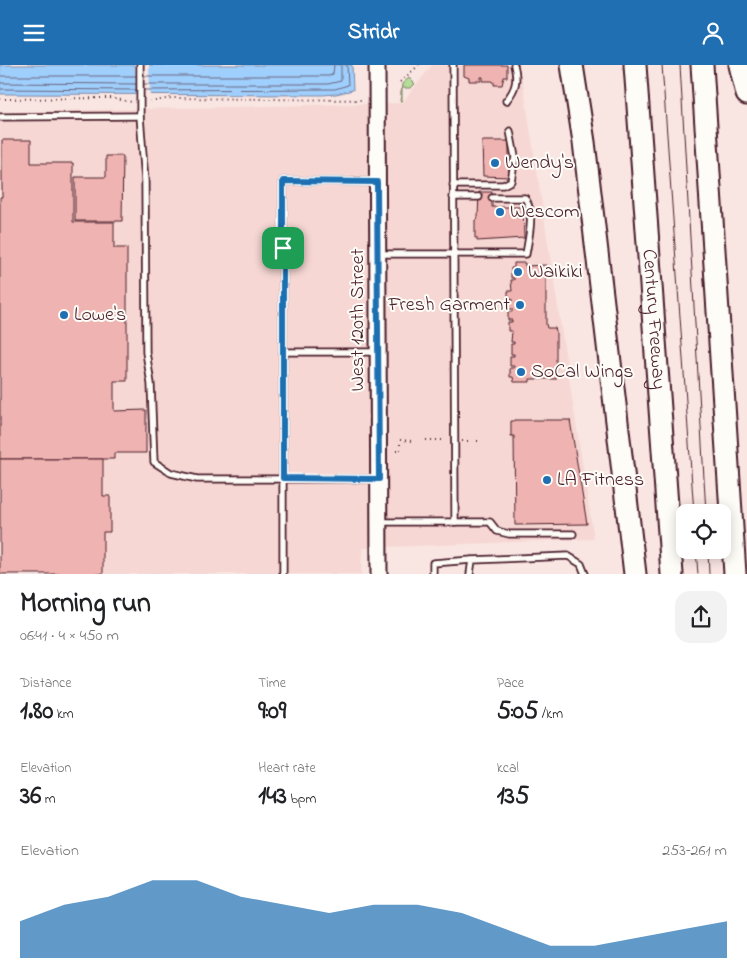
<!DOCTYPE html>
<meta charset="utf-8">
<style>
:root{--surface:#fff;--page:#f2f2f2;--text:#202124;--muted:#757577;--accent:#1f6fb2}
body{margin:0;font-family:"Indie Flower",sans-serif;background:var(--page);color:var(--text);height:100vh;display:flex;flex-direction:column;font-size:19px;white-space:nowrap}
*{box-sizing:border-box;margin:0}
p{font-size:16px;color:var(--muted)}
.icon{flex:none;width:28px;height:28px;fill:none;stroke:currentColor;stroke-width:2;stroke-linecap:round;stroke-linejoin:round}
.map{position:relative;height:509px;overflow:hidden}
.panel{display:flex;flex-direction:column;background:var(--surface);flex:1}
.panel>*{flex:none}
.controls{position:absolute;left:676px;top:439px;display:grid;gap:10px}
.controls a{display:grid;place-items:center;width:55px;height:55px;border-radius:10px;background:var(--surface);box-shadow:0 2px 12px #0003;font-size:25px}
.pin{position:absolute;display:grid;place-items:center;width:42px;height:42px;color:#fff;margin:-21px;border-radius:10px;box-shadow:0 2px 8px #0006}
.round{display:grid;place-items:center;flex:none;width:52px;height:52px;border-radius:15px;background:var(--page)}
.overview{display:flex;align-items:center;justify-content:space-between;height:85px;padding:0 20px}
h1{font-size:28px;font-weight:700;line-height:38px}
.metrics{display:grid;grid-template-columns:repeat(3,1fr);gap:8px;height:85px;padding:5px 20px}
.metrics div{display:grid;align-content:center}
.metrics b{font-size:25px;font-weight:700}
.metrics small{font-size:14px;font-weight:400}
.metrics p{font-size:14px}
.chart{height:140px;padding:10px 20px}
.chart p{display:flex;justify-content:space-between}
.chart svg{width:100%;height:90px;margin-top:5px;fill:var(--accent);opacity:.7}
header{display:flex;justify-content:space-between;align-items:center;height:65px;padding:0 20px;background:var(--accent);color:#fff;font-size:22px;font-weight:700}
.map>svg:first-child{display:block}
.built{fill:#f6d7d3}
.green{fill:#b4dd99;stroke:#7f7e62}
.water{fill:#9fcffc;stroke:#7d89a8}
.pier{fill:#f9e6e2}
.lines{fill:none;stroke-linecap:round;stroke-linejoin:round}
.shore{stroke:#6c657f;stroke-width:1}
.building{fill:#efb3b1;stroke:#4a1f2b}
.service-casing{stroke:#4a1f2b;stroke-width:9}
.tertiary-casing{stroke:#4a1f2b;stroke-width:19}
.motorway-casing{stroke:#4a1f2b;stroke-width:25}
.path{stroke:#4a1f2b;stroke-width:2;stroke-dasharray:1 4;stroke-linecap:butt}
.service{stroke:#fdfcf7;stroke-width:5.5}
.tertiary{stroke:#fdfcf7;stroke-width:15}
.motorway{stroke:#fdfcf7;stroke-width:21}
.tram{stroke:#4a1f2b;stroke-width:1}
.route-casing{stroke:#fff;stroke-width:10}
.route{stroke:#1f6fb2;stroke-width:6}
.poi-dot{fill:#1f6fb2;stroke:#fdfcf7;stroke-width:2}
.labels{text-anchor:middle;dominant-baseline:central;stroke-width:4;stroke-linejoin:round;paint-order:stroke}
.poi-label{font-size:20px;fill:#4a1f2b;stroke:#fdfcf7;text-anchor:start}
.street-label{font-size:20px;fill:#4a1f2b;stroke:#fdfcf7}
</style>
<header><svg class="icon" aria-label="menu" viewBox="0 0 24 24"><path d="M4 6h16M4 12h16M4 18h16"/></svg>Stridr<svg class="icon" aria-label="person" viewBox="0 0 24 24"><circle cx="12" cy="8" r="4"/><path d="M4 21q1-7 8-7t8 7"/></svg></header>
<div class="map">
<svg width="747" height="509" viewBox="0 0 747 509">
<rect width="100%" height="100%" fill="#f9e6e2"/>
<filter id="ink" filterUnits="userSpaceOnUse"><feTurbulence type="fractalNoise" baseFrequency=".02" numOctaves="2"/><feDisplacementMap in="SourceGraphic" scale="10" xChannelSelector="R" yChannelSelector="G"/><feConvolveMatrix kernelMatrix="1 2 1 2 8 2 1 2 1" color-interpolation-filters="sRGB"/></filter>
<g filter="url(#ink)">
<!-- built -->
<path class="built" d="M432,0h87l5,24 70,450 -232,9 -1,26h-361v-462l402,-9z"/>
<!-- green -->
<path class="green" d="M409,13l6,6 -5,4h-8v13h-2l2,-17z"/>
<!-- water -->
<path class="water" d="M0,0h352l1,25 -17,4 -13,1 -323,-1z"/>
<!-- pier -->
<path class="pier" d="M135,0h14l1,32h-14z"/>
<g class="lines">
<!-- shore -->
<g class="shore">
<path d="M0,11h136"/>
<path d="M144,11h184l5,-2 1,-9"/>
<path d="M0,18l136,1"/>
<path d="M144,19h184l13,-3v-16"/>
<path d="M0,24l136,1"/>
<path d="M144,25l191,-1 13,-4 -1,-20"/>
</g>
</g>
<!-- building -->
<g class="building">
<path d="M464,0h43v12h-3l-2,8h-8v-3l-2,-1h-9v-4h-2v4h-12v-3l-5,-2z"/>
<path d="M2,75h29v23h42v59h41v26h13v133h-13v30l32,-1v43h-32v6h-114v-262h2z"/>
<path d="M482,76h27v36l-26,-1z"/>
<path d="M106,91h17l-1,65h-47v-44h31z"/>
<path d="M479,127h13v15h31l1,31 -47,3v-3h-2v-18h2l1,-3z"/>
<path d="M514,198h11v3l21,-1v59l1,4h8l1,3v48h-26v3h-16l-1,-5h-3v-9h4v-2h-4v-10h4v-2h-3v-10h3v-2h-3l1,-11h-4v-9h4v-2h-4v-8h4v-3h-4v-8h4v-2h-4v-8h4l-1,-11h3v-2h-3v-10h3z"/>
<path d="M514,355h56l17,104 -72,1 -1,-89h-3v-15h3z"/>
<path d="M0,394h103v37h7v36h-7v42h-103z"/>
</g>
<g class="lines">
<defs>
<g id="service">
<path d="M140,0v51l5,65 1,171 5,32 3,78 17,11 26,6h180"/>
<path d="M453,0l2,457"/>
<path d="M506,36c10,-12 12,-21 8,-36"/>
<path d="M0,52l140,-1"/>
<path d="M453,120h50l8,-4 4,-24 -5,-26"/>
<path d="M453,132h26"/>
<path d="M380,189h146c3,-18 9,-41 -1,-56h-33"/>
<path d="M283,287h95"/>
<path d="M379,457h111l7,9 12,3h64"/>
<path d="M283,509v-393l93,1"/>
<path d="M433,509v-11l39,-3"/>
<path d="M470,509l2,-14 96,-4 13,8 4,10"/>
</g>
<path id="tertiary" d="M377,0l2,509"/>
<g id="motorway">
<path d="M572,0l12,77 51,432"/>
<path id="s1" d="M635,0l37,509"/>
<path d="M702,0l33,509"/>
<path d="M740,0l7,29"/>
</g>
</defs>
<!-- service casing -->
<use href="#service" class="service-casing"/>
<!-- tertiary casing -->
<use href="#tertiary" class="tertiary-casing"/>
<!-- motorway casing -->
<use href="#motorway" class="motorway-casing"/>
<!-- path -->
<g class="path">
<path d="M400,17l19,-17"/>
<path d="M0,34l110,-1 22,4"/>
<path d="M150,37l21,-4 193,2"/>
<path d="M426,375h20"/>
<path d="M462,376h18"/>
<path d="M396,386h4v-11l12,1"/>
</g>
<!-- service -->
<use href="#service" class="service"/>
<!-- tertiary -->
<use href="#tertiary" class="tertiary"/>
<!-- motorway -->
<use href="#motorway" class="motorway"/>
<!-- tram -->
<g class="tram">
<path d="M662,0l32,448"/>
<path d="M680,0l26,448"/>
<path d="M696,485l2,24"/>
<path d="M708,485l1,24"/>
</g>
</g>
</g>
<g class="lines" filter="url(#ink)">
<defs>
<path id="route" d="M283,116l94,1 2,297 -96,-1z"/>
</defs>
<!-- route casing -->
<use href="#route" class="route-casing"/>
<!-- route -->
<use href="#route" class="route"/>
</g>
<!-- markers -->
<g class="poi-dot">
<circle cx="495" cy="98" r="5"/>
<circle cx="500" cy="147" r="5"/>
<circle cx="518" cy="207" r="5"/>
<circle cx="520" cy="240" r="5"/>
<circle cx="64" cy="250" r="5"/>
<circle cx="521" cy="307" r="5"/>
<circle cx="547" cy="415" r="5"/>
</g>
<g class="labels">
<!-- poi labels -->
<g class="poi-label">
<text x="505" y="98">Wendy's</text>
<text x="510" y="147">Wescom</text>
<text x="528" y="207">Waikiki</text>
<text x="510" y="240" text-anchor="end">Fresh Garment</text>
<text x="74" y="250">Lowe's</text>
<text x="531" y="307">SoCal Wings</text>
<text x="557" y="415">LA Fitness</text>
</g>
<!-- street labels -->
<g class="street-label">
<text transform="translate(358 255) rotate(-90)">West 120th Street</text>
<text stroke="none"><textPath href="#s1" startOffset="255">Century Freeway</textPath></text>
</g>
</g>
</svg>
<div class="controls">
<a><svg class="icon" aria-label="locate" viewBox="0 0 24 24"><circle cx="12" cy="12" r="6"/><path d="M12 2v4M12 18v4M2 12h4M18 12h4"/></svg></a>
</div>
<div class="pin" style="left:283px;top:183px;background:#1e9e55"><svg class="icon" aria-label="arrive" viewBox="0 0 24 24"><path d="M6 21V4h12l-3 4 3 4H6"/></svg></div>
</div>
<section class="panel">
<div class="overview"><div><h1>Morning run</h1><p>06:41 · 4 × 450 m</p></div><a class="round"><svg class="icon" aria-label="share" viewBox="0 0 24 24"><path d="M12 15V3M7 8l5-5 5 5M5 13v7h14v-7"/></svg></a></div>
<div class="metrics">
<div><p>Distance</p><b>1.80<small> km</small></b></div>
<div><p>Time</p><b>9:09</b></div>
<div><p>Pace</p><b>5:05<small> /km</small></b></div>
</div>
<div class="metrics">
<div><p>Elevation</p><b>36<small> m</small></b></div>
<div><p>Heart rate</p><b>143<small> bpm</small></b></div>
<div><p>kcal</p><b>135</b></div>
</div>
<div class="chart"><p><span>Elevation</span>253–261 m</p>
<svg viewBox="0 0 160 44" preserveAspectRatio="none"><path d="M0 44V26L10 18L20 14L30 6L40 6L50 14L60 18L70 22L80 18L90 18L100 22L110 30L120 38L130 38L140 34L150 30L160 26V44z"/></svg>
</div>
</section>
